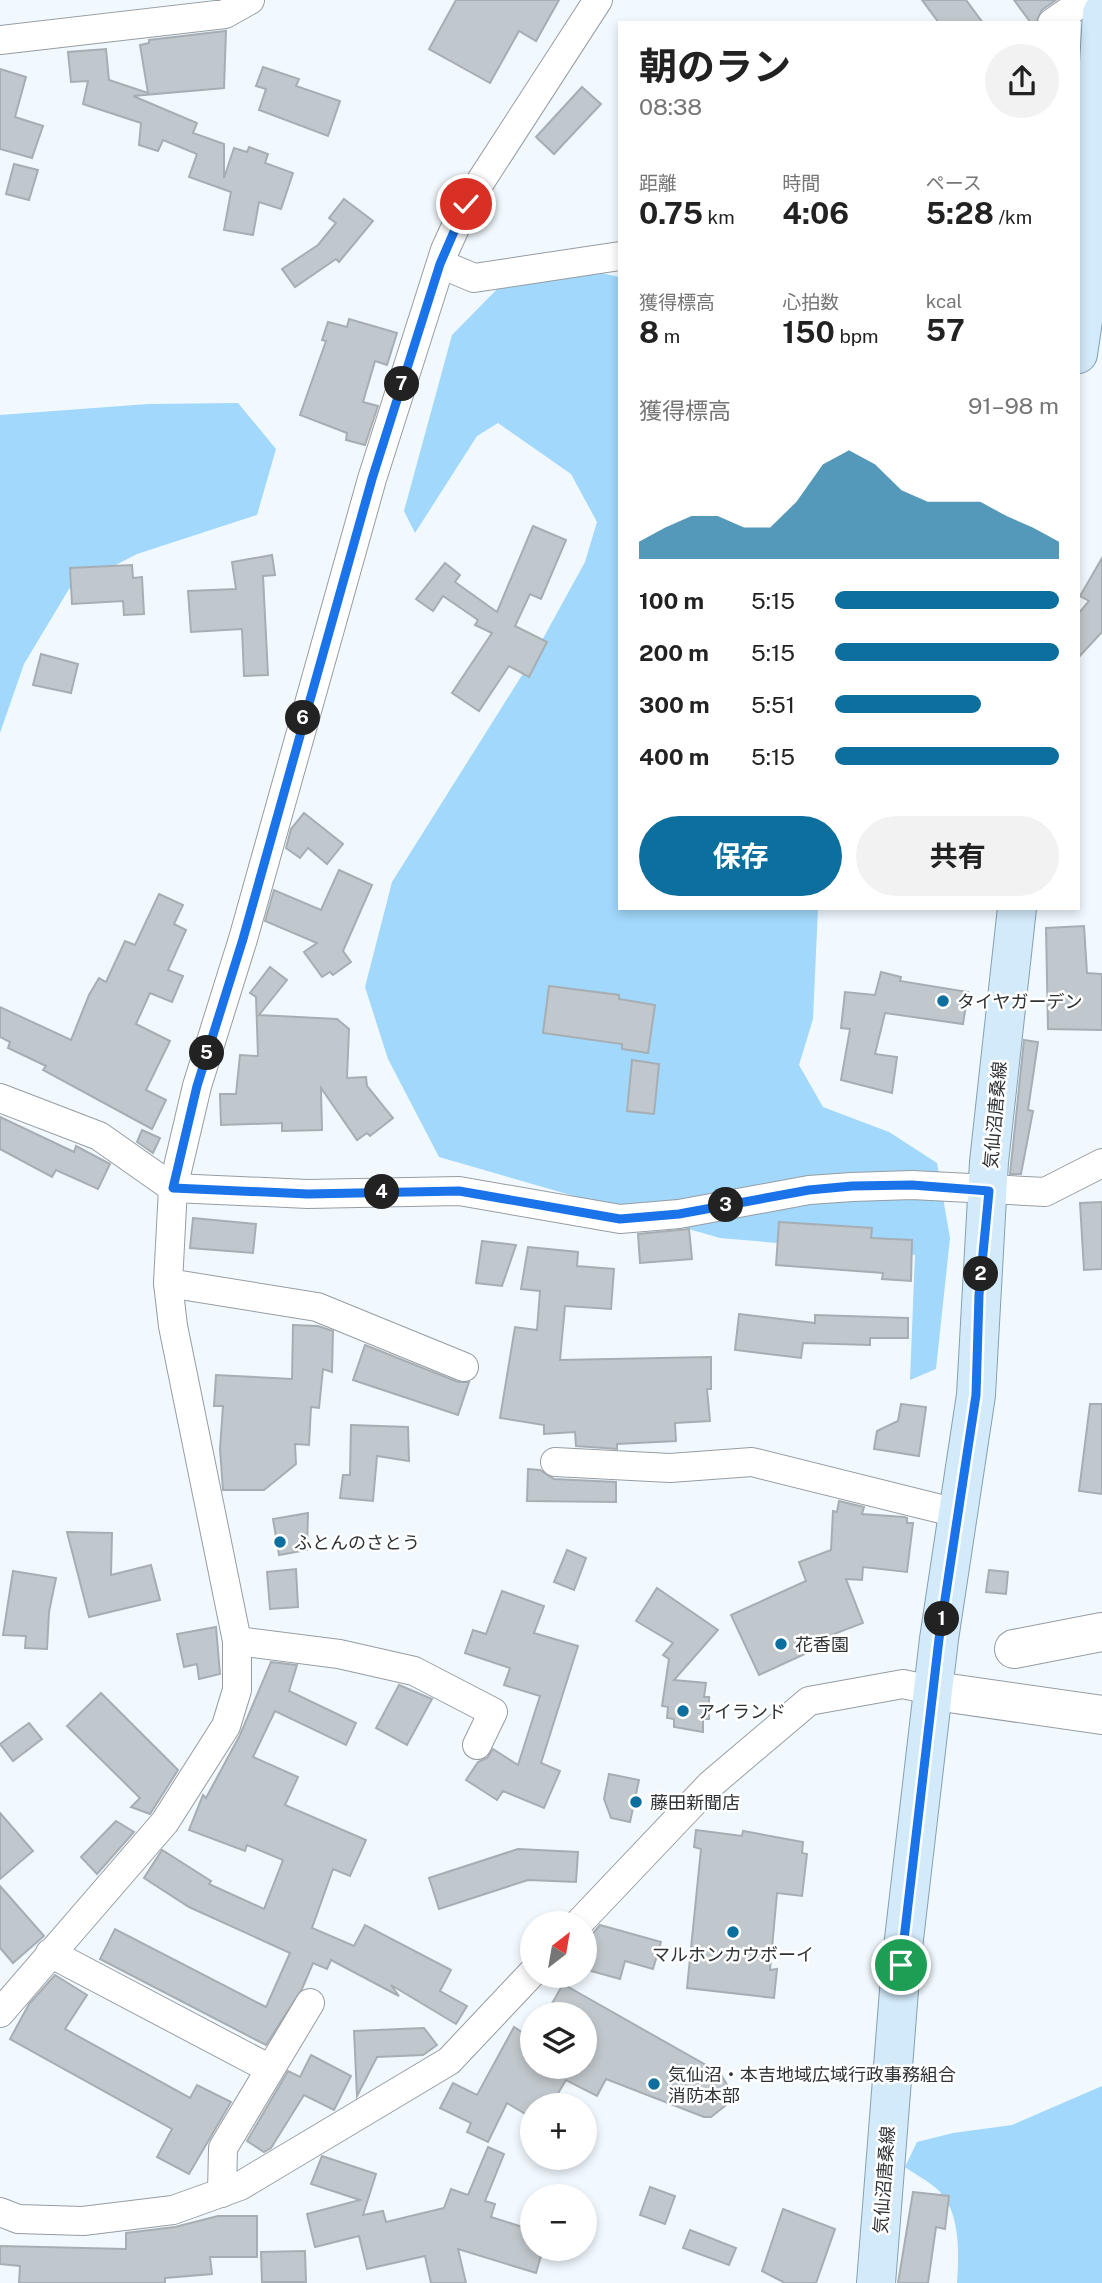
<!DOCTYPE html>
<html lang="ja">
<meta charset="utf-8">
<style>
:root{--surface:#fff;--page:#f2f2f2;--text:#222;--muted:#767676;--accent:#0d6f9d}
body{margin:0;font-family:"Public Sans","Noto Sans JP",sans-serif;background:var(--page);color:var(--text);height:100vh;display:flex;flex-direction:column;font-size:26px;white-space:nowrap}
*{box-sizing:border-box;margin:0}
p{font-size:23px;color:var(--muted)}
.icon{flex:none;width:38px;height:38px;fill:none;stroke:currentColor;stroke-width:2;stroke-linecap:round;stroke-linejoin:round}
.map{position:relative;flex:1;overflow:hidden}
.sheet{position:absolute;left:618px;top:21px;width:462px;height:889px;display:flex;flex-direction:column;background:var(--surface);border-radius:0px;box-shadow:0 4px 10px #0003}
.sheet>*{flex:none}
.needle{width:46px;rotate:31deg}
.fabs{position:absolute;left:520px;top:1911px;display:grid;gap:14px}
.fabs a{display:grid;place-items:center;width:77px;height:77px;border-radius:50%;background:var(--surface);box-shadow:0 4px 10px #0003;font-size:35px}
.pin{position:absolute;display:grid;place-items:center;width:60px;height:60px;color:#fff;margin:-30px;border:4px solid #fff;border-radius:50%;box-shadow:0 2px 7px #0007}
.km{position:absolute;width:35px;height:35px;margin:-18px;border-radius:50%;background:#222;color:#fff;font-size:19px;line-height:35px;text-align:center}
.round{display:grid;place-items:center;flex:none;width:74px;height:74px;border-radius:37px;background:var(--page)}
.headline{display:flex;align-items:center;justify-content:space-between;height:119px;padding:0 21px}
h1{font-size:38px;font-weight:700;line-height:52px}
.stats{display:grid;grid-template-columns:repeat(3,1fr);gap:10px;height:119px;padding:7px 21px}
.stats div{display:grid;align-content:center}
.stats b{font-size:30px;font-weight:700}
.stats small{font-size:19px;font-weight:400}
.stats p{font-size:19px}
.chart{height:196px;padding:14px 21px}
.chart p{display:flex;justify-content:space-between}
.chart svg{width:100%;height:126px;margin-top:7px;fill:var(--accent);opacity:.7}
.primary-button{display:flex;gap:14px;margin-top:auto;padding:14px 21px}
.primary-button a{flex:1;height:80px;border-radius:42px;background:var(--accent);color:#fff;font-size:28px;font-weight:700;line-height:80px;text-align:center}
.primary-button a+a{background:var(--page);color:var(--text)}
ul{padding:0 21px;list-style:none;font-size:23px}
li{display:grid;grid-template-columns:112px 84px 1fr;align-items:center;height:52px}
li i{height:18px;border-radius:9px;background:var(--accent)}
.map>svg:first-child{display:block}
.green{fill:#a1d8fb}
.building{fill:#c1c8cd;stroke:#a7aeb3;stroke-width:2}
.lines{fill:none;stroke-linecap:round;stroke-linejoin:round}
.street-casing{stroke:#969da2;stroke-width:30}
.secondary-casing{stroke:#969da2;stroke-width:40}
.primary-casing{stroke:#85a0b2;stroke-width:40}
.street{stroke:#fff;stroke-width:28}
.secondary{stroke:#fff;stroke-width:38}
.primary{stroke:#d2eafa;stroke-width:38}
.route-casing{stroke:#fff;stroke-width:14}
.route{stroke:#1a73e8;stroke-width:9}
.poi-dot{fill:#0d6f9d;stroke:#fff;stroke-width:2.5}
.labels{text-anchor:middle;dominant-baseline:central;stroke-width:5;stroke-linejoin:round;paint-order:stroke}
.poi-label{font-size:18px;fill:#2f3234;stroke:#fff;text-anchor:start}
.street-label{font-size:18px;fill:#2f3234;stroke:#fff}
</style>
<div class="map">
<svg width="1102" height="2283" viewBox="0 0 1102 2283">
<rect width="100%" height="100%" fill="#f1f9fe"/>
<!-- green -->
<g class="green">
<path d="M555,262l64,15 1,631h198l-5,111 -14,46 24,42 66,25 48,31 13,75 -14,131 -26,11 5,-125 -195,-17 -281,-81 -51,-98 -23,-72 27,-105 137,-218 56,-102 12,-40 -26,-48 -73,-51 -21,13 -62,97 -11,-22 48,-176 56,-57z"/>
<path d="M238,403l38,46 -19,66 -120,39 -68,35 -45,75 -24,69v-318l148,-11z"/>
<path d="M1102,2086v197h-145c2,-28 4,-73 -20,-94 -9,-8 -22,-15 -32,-22l12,-25 36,-9 59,-8z"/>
</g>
<!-- building -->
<g class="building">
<path d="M456,0h103l-23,41 -17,-10 -29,52 -61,-34z"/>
<path d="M922,0h44l17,23h-44z"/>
<path d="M1014,0h42l-14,10 -6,13h-5z"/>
<path d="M226,31l-2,57 -91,8 64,27 -4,10 31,11v34l10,-30 13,4 2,-5 19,7 -3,9 28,10 -12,36 -22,-7 -6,33 -29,-5 7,-38 -42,-15 8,-23 -34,-14 -5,11 -19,-6 2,-22 -58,-19 5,-23 -17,1 -3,-30 38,-3 3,31 39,13 -8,-48 9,-2v-3z"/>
<path d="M263,67l36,12 -3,7 44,15 -12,35 -69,-26 7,-21 -10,-3z"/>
<path d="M0,69l26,8 -11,40 28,9 -11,32 -32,-9z"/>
<path d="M582,87l19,17 -47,50 -18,-17z"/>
<path d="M14,164l24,6 -9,30 -23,-6z"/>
<path d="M344,199l29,22 -34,41 -3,-3 -41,28 -13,-18 36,-24 18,-22 -7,-5z"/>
<path d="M349,319l48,14 -10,32 -12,-4 -12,41 15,4 -13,39 -19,-5 1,-7 -47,-18 26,-74 -4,-1 6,-18 19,5z"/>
<path d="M533,526l33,14 -25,59 -11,-5 -15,32 32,16 -18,35 -20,-11 -30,45 -27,-18 40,-60 -17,-8 3,-5 -35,-24 -10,15 -17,-12 29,-36 15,12 -5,7 42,30z"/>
<path d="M272,555l3,20 -12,1 5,99 -24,1 -2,-47 -51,3 -3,-41 48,-2 -4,-27z"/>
<path d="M1102,558v74l-24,26v-44l11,-13 -9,-5z"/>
<path d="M132,565l1,13 9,-1 2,37 -20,1 -1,-14 -51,3 -2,-36z"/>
<path d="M41,654l37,10 -7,29 -38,-8z"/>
<path d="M304,813l39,31 -16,20 -19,-16 -8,10 -14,-10 5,-19z"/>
<path d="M339,870l33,15 -29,66 8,11 -18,13 -3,-3 -8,5 -18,-25 13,-9 -52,-22 9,-31 47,20z"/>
<path d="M159,894l24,11 -9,19 12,6 -18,40 15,6 -11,26 -22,-9 -14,31 34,17 -24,49 20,10 -14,29 -109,-59 3,-4 -38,-18 2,-6 -10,-5v-30l71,33 18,-45 10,-17 7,4 19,-41 10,4z"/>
<path d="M1084,926l3,47 15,1v56l-54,-1 -2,-101z"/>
<path d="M270,967l17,13 -28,35 78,4 12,10 -2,49 19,-1 1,9 26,32 -23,18 -3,-3 -10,7 -36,-52 1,42 -40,1v-8l-61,2 -1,-31h16l4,-39 18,1 -2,-59 -6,-4z"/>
<path d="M881,972l20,5 -1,4 68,11 -5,32 -78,-11 -10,41 22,3 -5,36 -51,-13 9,-51 -9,-1 4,-36 30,3z"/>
<path d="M549,986l70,9v4l36,6 -7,48 -26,-4v-5l-79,-11z"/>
<path d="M1024,1040l14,2 -10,68 5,1 -12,63h-11z"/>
<path d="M632,1060l27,4 -5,50 -27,-3z"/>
<path d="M0,1117l74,35 2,-6 34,18 -12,25 -42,-19 -4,7 -52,-28z"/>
<path d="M142,1130l18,8 -7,15 -16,-11z"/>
<path d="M1102,1202v67l-18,1 -4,-67z"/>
<path d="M193,1218l63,6 -3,29 -63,-5z"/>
<path d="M779,1222l93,6 -1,10 41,2 -1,41 -29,-2 1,-6 -107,-8z"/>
<path d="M689,1229l3,30 -52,4 -2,-29z"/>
<path d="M482,1241l34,4 -14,41 -26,-3z"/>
<path d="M528,1247l50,5 -1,14 37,3 -3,40 -46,-3 -5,54 151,-3v32h-4l3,32 -35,2 1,18 -59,3v5l-41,-3 -1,-14 -31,2v-9l-44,-7 15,-91 22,3 3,-39 -19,-2z"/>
<path d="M739,1314l76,9v-8l93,3v20h-38v7l-67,-2 -2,15 -66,-8z"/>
<path d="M293,1325l25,1 15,5 -1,41 -9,-3 -4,39 -8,-1 -2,38 -14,-1 1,20 -32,26h-41l-3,-41 3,-43h-9l2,-31 76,4z"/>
<path d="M365,1345l93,37h11l-11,33 -105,-35z"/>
<path d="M901,1404l25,3 -7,49 -45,-7 3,-18 21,-10z"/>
<path d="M1090,1404h12v90l-23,-3z"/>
<path d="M351,1425l57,2 1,34 -32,-5 -4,45 -33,-3 3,-23h7z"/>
<path d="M528,1469l12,1 14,9 62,3v20l-89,-1z"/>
<path d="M839,1501l25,6 -2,7 42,3 3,1v5h6l-6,49 -44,-5 -1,13 -16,-1 17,44 -58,22 4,7 -50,23 -28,-60 75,-34 -7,-19 32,-12 2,-39 4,1z"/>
<path d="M308,1513l-1,37 -28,5 -6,-36z"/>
<path d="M67,1532l45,1 -1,42 40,-10 9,35 -71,17z"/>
<path d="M567,1550l19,8 -12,32 -20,-8z"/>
<path d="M296,1569l2,38 -28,2 -3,-37z"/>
<path d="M989,1570l19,2 -2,22 -20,-2z"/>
<path d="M13,1571l43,7 -7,34 -2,37 -22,-1 1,-12 -23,-1z"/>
<path d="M657,1588l61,42 -44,50 32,3 -2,14h5v22h-6v13l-29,-5v-8l-7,-1 1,-11 -6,-1 7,-47 -6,-4 10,-12 -37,-22z"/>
<path d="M502,1591l42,15 -10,27 44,13 -37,117 19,8 -16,37 -41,-17 -6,9 -31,-20 12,-18 9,-4 6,-9 25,16 22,-69 -36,-11 6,-17 -45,-15 8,-23 13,4z"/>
<path d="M216,1627l4,47 -21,5 -2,-15 -13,3 -7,-33z"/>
<path d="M271,1662l26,3 -8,26 67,32 -10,22 -71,-34 -22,46 45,20 -13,28 81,35 -16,36 -17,-7 -21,59 42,18 11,-21 86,45 -11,21 27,15 -11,18 -65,-39 8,11 -68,-36 -4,9 -14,-6 -11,26 -36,56 -166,-86 15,-30 151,78 24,-54 -101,-46 -45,-29 18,-28 49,31 -2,3 55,25 19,-49 -36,-15 -2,6 -56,-21 14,-35 3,3 34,-63z"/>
<path d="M399,1685l33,14 -25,46 -31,-17z"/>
<path d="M101,1693l77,77 -28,44 -19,-7 9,-9 -73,-72z"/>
<path d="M29,1723l13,16 -29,22 -13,-17z"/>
<path d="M609,1774l30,6 -9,42 -19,-4 -7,-19z"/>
<path d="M0,1813l33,38 -33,28z"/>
<path d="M116,1821l18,11 -37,42 -16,-17z"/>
<path d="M696,1830l46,6 1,-5 60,11 -1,11 5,1 -5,42 -25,-3 -7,77 7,-1 -3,29 -87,-10 14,-139 -7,-2z"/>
<path d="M518,1849l60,3 -2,30 -48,-2 -89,29 -10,-31z"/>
<path d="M0,1886l44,50 -31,27 -13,-15z"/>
<path d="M600,1925l61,17 -8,27 -28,-8 -5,18 -36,-10v-25z"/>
<path d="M55,1975l32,20 -22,34 125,69 7,-13 34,17 -42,72 -32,-17 15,-28 -162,-90 19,-35z"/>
<path d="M563,1984l157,89 9,15 -4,18 -14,11h-7l-98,-38 -9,17 -31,-16 -15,25h-19v13l-25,-15 -19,39 -21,-10 4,-9 -31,-15 13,-25 24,12 37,-68 18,12v28h52v-53h-38z"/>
<path d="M424,2028l13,17 -14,10 -46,2 -20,39 -3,-65z"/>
<path d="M311,2055l40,21 -17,34 -30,-15 -33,53 -7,4 -17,-11 41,-70 12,6z"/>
<path d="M488,2147l16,7 -19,47 10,3 -4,13 41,13v19h11l-7,24 -78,-24 8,34h-35l-6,-27 -58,13 -8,-33 -44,11 -8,-33 53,-14 -49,-16 11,-28 54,18 -13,41 20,-4 3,11 58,-14 7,-19 17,6z"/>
<path d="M650,2187l25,9 -10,28 -25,-9z"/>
<path d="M913,2192l36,4 -4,33 -9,-2 -8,56h-30z"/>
<path d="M783,2209l52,20 -19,54h-31l-23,-12z"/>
<path d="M218,2216h39v41h-47l2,17 -47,4v5h-146l1,-17 -20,-2v-18l126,3v-16l49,-6z"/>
<path d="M690,2230l46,18 -7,17 -46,-17z"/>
<path d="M305,2251l1,31h-44l-1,-30z"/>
</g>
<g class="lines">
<defs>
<g id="street">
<path d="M1052,23l33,-23"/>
<path d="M0,40l225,-26 25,-14"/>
<path d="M441,264l33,14 146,-22"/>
<path d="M0,1098l99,38 74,52 135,6 151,-3 161,28 59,-5 130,-24 43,-3 60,-2 133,7 57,-29"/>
<path d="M168,1283l149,24 147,60"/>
<path d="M555,1462l115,6 82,-6 205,51"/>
<path d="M237,1641l102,13 75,17 79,41 -16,33"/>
<path d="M579,1923l131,-138 99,-84 94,-17 32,7"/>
<path d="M50,1953l220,116"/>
<path d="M0,2013l165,-191 61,-96 11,-36v-49l-64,-315 -5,-43 5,-95 24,-102 46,-147 129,-460 73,-229 21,-46 132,-204"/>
<path d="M222,2193l1,-45 87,-145"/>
<path d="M0,2212l18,7 65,2 90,-11 67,-24 209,-125 83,-88"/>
</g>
<g id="secondary">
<path d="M1014,1649l88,-17"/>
<path d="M935,1691l167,24"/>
</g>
<g id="primary">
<path d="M1078,354l6,-40 18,-301"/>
<path d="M876,2283l25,-318 38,-326 37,-244 13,-233 28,-254"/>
</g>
</defs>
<!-- street casing -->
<use href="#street" class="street-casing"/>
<!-- secondary casing -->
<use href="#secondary" class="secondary-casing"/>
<!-- primary casing -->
<use href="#primary" class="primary-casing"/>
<!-- street -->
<use href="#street" class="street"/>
<!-- secondary -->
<use href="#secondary" class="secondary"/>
<!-- primary -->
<use href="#primary" class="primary"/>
</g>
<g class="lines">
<defs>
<path id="route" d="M466,204l-26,60 -68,215 -129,460 -46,147 -24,102 135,6 151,-3 161,28 59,-5 130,-24 43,-4 60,-1 77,6 -10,104 -3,100 -37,244 -38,326"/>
</defs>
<!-- route casing -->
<use href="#route" class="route-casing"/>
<!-- route -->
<use href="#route" class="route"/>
</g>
<!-- markers -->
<g class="poi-dot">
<circle cx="943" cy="1001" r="7"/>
<circle cx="280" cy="1542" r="7"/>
<circle cx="781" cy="1644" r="7"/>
<circle cx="683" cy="1711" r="7"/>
<circle cx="636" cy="1802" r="7"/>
<circle cx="733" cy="1932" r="7"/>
<circle cx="654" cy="2084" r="7"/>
</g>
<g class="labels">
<!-- poi labels -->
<g class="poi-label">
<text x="957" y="1001">タイヤガーデン</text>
<text x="294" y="1542">ふとんのさとう</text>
<text x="795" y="1644">花香園</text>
<text x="697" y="1711">アイランド</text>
<text x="650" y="1802">藤田新聞店</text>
<text x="733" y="1954" text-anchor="middle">マルホンカウボーイ</text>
<text x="668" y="2074">気仙沼・本吉地域広域行政事務組合<tspan x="668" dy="21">消防本部</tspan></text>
</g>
<!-- street labels -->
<g class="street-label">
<text transform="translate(995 1115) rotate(-85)">気仙沼唐桑線</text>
<text transform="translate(884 2180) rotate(-86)">気仙沼唐桑線</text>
</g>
</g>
</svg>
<div class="fabs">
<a><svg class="needle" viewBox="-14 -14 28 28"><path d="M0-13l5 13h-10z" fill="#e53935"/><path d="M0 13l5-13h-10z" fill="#767676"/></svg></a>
<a><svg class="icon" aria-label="layers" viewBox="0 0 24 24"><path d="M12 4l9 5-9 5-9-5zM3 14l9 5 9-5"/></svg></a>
<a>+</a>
<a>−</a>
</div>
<div class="pin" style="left:901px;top:1965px;background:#1e9e55"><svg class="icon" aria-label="arrive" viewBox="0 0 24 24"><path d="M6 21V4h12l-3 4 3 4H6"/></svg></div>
<div class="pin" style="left:466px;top:204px;background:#d93025"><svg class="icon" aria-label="check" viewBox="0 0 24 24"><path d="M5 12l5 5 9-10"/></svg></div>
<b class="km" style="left:942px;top:1619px">1</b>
<b class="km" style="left:981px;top:1274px">2</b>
<b class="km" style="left:726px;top:1205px">3</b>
<b class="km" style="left:382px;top:1192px">4</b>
<b class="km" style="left:207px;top:1053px">5</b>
<b class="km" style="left:303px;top:718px">6</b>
<b class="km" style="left:402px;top:384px">7</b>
<section class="sheet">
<div class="headline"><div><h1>朝のラン</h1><p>08:38</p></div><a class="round"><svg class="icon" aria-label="share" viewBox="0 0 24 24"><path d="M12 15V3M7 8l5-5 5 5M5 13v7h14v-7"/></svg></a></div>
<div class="stats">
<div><p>距離</p><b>0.75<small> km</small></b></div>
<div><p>時間</p><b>4:06</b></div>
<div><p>ペース</p><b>5:28<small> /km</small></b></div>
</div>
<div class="stats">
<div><p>獲得標高</p><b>8<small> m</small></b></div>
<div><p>心拍数</p><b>150<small> bpm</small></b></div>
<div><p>kcal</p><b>57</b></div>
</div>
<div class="chart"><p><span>獲得標高</span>91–98 m</p>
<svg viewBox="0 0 160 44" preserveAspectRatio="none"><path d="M0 44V38L10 33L20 29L30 29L40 33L50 33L60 24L70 11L80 6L90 11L100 20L110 24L120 24L130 24L140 29L150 33L160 38V44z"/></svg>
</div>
<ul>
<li><b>100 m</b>5:15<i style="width:100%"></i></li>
<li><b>200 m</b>5:15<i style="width:100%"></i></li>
<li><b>300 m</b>5:51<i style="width:65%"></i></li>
<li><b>400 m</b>5:15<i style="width:100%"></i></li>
</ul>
<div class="primary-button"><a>保存</a><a>共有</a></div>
</section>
</div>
